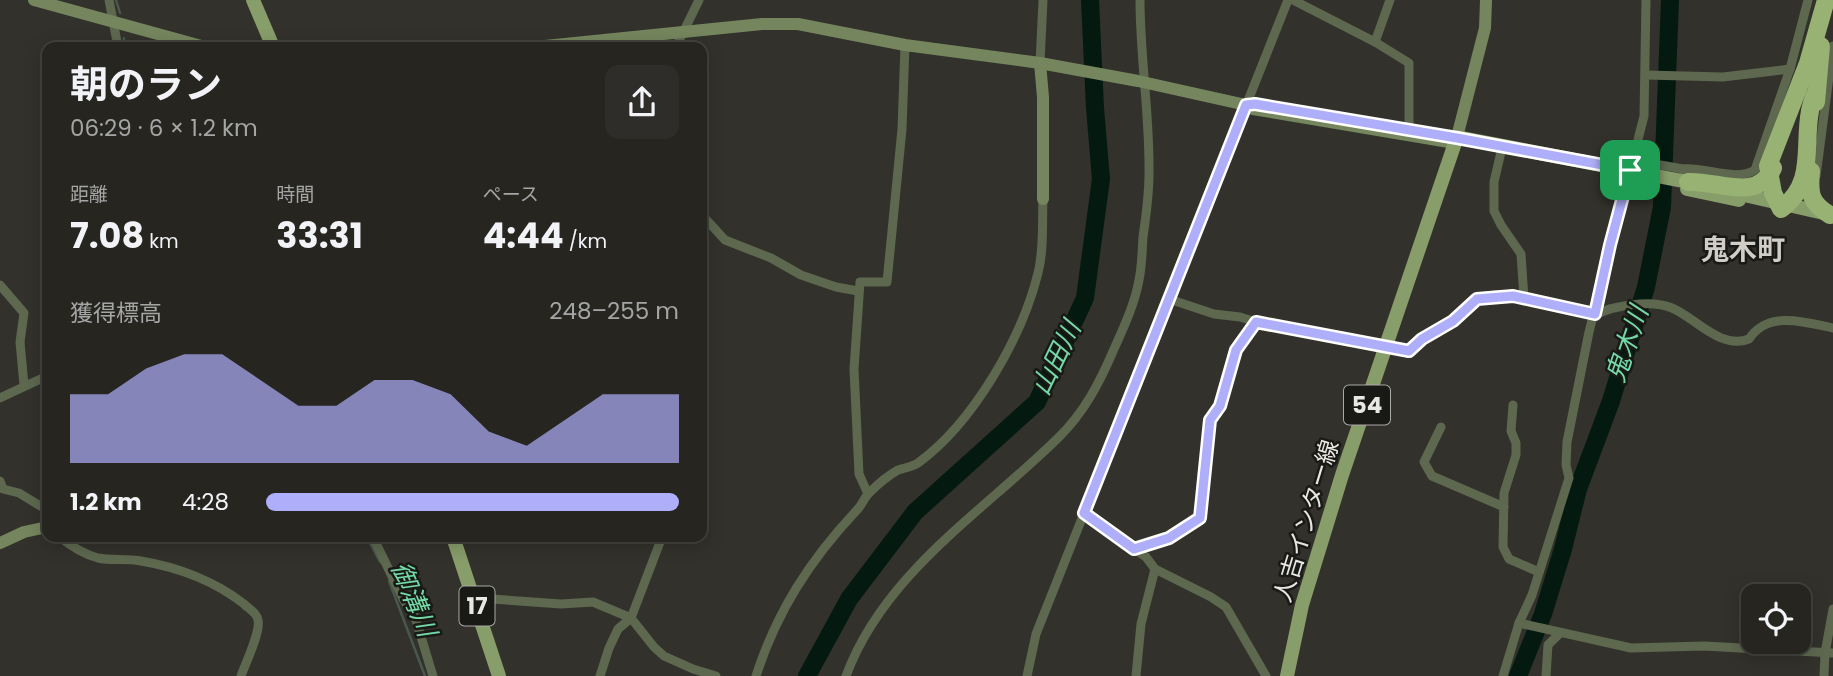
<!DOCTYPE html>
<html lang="ja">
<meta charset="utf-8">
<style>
:root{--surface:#262520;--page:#2e2d29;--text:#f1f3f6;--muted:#a4a5a5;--line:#42423e;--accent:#afaefa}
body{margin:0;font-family:Poppins,"Noto Sans JP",sans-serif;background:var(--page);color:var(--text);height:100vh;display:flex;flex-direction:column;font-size:26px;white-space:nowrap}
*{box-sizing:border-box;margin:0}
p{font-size:23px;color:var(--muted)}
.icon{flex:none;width:38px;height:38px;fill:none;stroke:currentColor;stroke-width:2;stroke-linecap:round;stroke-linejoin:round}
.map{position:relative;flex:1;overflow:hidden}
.panel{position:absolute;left:42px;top:42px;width:665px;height:500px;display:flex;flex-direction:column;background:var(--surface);border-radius:14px;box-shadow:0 4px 18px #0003,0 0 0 2px var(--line)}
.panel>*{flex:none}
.controls{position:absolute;left:1741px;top:584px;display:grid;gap:14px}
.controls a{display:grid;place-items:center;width:70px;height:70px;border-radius:14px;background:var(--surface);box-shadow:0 4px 18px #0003,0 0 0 2px var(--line);font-size:35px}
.pin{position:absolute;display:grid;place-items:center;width:60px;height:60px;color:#fff;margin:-30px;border-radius:14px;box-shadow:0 4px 10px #0006}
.round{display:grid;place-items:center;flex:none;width:74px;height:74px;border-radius:14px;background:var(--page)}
.head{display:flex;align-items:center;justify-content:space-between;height:119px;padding:0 28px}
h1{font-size:38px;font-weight:700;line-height:52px}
.metrics{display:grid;grid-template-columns:repeat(3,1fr);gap:10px;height:119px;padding:7px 28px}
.metrics div{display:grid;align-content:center}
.metrics b{font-size:35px;font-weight:700}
.metrics small{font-size:19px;font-weight:400}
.metrics p{font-size:19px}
.chart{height:196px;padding:14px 28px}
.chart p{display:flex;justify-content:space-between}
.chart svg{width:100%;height:126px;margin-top:7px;fill:var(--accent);opacity:.7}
ul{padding:0 28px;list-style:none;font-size:23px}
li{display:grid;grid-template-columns:112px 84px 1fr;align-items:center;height:52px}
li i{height:18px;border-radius:9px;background:var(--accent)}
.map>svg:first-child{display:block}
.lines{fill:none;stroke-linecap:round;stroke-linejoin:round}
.stream{stroke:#48584f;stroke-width:2.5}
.river{stroke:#041a10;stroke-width:18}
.street{stroke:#5d684f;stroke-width:9}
.secondary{stroke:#75865e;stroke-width:12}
.primary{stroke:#879d6a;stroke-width:14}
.highway{stroke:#98b274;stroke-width:18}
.route-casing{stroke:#fff;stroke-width:14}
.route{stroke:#afaefa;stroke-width:9}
.labels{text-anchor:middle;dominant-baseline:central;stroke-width:5;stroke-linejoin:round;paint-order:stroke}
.shield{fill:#191916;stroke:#aaa9a6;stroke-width:2}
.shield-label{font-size:23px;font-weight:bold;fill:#e8e7e3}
.street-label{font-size:24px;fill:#e8e7e3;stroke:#191916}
.water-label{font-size:26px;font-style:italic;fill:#73d9a7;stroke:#191916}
.quarter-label{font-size:28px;font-weight:bold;fill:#d0cec6;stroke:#191916}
</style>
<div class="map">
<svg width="1833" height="676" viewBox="0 0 1833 676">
<rect width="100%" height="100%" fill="#32312b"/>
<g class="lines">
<!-- stream -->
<g class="stream">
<path d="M116,0l4,13"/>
<path d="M123,47l1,-9"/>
<path d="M367,537l13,25"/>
<path d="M389,581l36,95"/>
</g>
<!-- river -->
<g class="river">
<path d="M807,676l42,-77 66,-87 122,-110 48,-104 16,-119 -6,-71 -5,-108"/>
<path d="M1518,676l25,-62 20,-65 15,-60 33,-88 35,-114 16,-80 8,-207"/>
</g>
<!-- street -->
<g class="street">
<path d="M109,0l9,47"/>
<path d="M1293,0l82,42 34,21v67"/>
<path d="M1375,42l15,-42"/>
<path d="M676,47l23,-47"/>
<path d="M1040,63l3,-63"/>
<path d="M1646,75l77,2 67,-8"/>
<path d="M1501,152l-7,30v29l7,14 20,29 3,44"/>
<path d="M1632,160l51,9"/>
<path d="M1816,176l17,-130"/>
<path d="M1688,183l-5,-14c24,-2 52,13 72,1l35,-101 18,-69"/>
<path d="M702,215l23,25 46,18 30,17 35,12 22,4"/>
<path d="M0,285l24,28 -4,29 4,43"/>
<path d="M1169,299l45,15 26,3 16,5 153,29c14,-13 30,-18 44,-30 8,-6 16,-17 24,-22 34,-15 83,14 117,15 6,0 13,-5 20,-6 18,-4 41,-7 58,0 24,10 48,42 77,31 19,-29 56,-17 84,-11"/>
<path d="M0,398l47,-22"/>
<path d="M1513,405l-2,26 5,12v12l-12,38 -1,54 6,12 30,13"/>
<path d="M1441,427l-17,35 8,14 72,31"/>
<path d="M0,481l3,8 16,4 28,17"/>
<path d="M868,494l-9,-20 -5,-105 6,-87h27l15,-153 3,-84"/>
<path d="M1084,513l62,44 9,12 56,28 15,10 40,69"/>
<path d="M60,537c12,10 23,17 38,21 13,3 29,0 43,3 36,6 74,20 103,43 5,5 13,9 14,16 3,12 -13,44 -17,56"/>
<path d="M373,537l30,62 12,18 18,59"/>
<path d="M1134,549l35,-11 31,-20 10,-98 10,-14 16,-56 20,-28"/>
<path d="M476,602l16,-3 69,5 32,-2 38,16 23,29 10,9 29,13 23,7"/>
<path d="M1519,623l112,25 73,-2 129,7"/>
<path d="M600,676l9,-28 9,-19 13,-11 31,-81"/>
<path d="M756,676c21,-65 54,-116 101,-166 5,-5 7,-12 12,-17 8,-8 20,-18 29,-23 7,-2 14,-3 20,-7 55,-40 104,-125 120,-190 6,-23 4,-50 5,-74"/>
<path d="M846,676c38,-103 137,-164 212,-238 26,-25 42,-56 56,-89 10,-22 21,-46 25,-69 3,-14 3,-29 4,-43 3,-21 6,-41 6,-63 1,-58 -9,-116 -9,-174"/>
<path d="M1027,676l9,-42 252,-634"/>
<path d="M1136,676l5,-52 14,-55"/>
<path d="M1503,676l16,-53 13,-28 37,-117 -3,-13 1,-23 22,-110 55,-216 2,-116"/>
<path d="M1546,676l2,-31 12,-12"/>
<path d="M1824,676l1,-23 8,-44"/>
</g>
<!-- secondary -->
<g class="secondary">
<path d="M34,0l171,47"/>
<path d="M535,47l227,-23h36l107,21 135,18 98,18 108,24 7,4 202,34"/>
<path d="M1040,63l3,34v102"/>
<path d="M1448,136l9,1 28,-109 1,-28"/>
<path d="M0,543l24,-11 23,-5"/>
</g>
<!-- primary -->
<g class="primary">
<path d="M253,0l20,47"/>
<path d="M1687,189l52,11"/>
<path d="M1731,192l97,22"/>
<path d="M453,537l46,139"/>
<path d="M1287,676l15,-71 40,-130 115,-338 241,47"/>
</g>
<!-- highway -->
<g class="highway">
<path d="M1817,90c-3,7 -6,14 -7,21 -7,37 6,72 -29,98l-8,-16 -5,-27 40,-103 18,-63"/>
<path d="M1816,102l5,-56"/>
<path d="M1811,171c-2,23 -1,32 19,44"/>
<path d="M1688,182c29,-2 69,21 85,-14"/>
</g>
</g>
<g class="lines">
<defs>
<path id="route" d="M1255,104l202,34 173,32 -20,75 -15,69 -82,-18 -36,3 -24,22 -31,18 -13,12 -153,-29 -20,28 -16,56 -10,14 -10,98 -31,20 -35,11 -50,-36 162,-408z"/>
</defs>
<!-- route casing -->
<use href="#route" class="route-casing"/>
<!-- route -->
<use href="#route" class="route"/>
</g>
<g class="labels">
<!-- shield labels -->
<g class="shield">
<rect x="1344" y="385.5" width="46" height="39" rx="5"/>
<rect x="459.5" y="586.5" width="35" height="39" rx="5"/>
</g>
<g class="shield-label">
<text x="1367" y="405">54</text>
<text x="477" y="606">17</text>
</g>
<!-- street labels -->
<g class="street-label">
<text transform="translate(1306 521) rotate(-73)">人吉インター線</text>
</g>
<!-- water labels -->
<g class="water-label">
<text transform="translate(1627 344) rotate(-71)">鬼木川</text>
<text transform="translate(1056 358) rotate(-64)">山田川</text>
<text transform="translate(414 599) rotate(68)">御溝川</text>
</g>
<!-- quarter labels -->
<g class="quarter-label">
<text x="1743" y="249">鬼木町</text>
</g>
</g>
</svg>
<div class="controls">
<a><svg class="icon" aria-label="locate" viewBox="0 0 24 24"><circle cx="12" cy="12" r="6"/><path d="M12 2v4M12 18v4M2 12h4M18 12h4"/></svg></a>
</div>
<div class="pin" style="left:1630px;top:170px;background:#1e9e55"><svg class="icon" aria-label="arrive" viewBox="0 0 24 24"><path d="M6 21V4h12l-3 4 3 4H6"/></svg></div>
<section class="panel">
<div class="head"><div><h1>朝のラン</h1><p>06:29 · 6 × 1.2 km</p></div><a class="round"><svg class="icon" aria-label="share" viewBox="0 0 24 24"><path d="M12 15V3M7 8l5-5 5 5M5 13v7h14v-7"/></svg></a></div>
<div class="metrics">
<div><p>距離</p><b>7.08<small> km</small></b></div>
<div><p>時間</p><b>33:31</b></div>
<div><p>ペース</p><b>4:44<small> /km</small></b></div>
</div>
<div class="chart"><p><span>獲得標高</span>248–255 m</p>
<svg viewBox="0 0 160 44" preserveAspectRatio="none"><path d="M0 44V20L10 20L20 11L30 6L40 6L50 15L60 24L70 24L80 15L90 15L100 20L110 33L120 38L130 29L140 20L150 20L160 20V44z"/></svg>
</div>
<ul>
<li><b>1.2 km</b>4:28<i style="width:100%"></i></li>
</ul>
</section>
</div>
